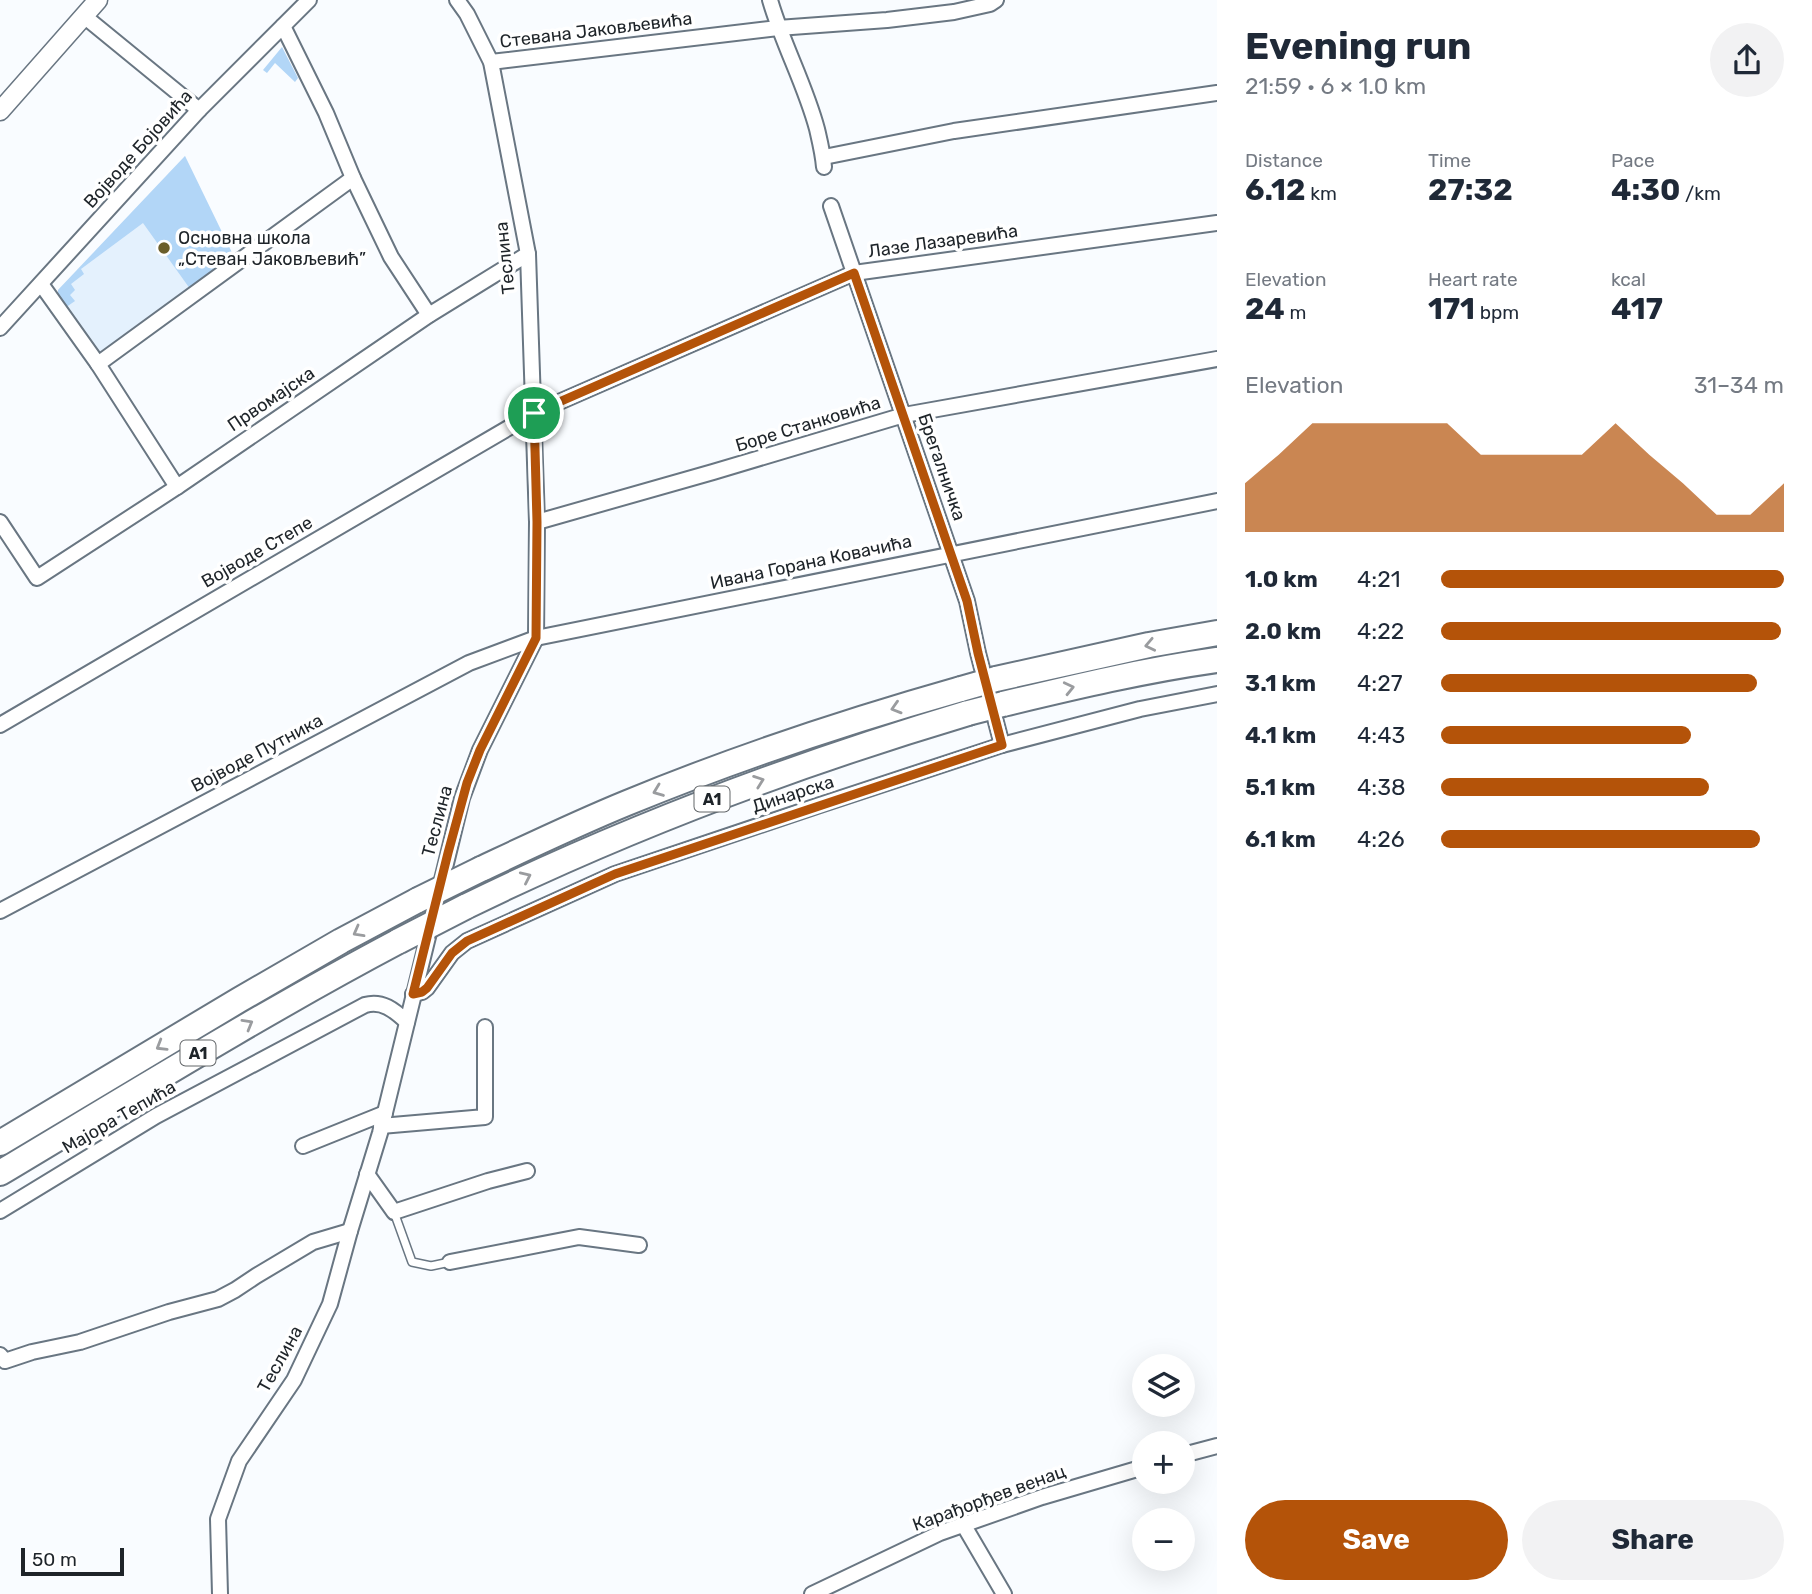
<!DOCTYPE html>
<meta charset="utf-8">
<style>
:root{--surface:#fff;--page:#f2f2f3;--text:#1f2937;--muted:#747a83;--accent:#b45309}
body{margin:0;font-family:Rubik,sans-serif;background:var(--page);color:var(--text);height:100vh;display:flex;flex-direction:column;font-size:26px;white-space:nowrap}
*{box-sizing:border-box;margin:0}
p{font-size:23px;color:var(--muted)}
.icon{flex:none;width:38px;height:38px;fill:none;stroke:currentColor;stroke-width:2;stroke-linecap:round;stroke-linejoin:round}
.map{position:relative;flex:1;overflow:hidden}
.drawer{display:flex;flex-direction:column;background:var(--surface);width:595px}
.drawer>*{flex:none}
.buttons{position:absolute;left:1132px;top:1354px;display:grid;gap:14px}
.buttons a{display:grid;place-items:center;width:63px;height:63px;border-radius:50%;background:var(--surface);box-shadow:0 7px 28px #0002;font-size:35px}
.scale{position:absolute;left:21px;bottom:18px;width:103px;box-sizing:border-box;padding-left:7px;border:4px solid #1e2429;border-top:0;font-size:19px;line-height:24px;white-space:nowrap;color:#1e2429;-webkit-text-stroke:5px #fff;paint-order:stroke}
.pin{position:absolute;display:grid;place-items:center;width:60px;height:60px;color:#fff;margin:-30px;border:4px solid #fff;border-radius:50%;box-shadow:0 2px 7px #0007}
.round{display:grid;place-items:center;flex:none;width:74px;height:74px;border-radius:37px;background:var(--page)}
.head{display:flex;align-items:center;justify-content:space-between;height:119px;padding:0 28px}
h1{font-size:38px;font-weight:700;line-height:52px}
.figures{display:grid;grid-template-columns:repeat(3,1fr);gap:10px;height:119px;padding:7px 28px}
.figures div{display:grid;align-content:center}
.figures b{font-size:30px;font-weight:700}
.figures small{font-size:19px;font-weight:400}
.figures p{font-size:19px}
.chart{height:196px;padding:14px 28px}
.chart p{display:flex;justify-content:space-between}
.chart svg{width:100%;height:126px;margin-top:7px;fill:var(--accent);opacity:.7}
.primary-button{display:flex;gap:14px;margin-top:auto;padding:14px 28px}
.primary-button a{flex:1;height:80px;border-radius:42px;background:var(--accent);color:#fff;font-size:28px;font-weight:700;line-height:80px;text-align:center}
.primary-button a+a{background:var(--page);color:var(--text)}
ul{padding:0 28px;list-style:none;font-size:23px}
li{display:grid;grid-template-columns:112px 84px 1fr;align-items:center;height:52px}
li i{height:18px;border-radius:9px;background:var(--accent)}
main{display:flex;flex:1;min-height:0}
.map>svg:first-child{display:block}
.built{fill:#e4f1fd}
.green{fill:#b2d6f7}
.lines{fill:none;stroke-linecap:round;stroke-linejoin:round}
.service-casing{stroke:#697682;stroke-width:10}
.minor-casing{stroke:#697682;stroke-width:18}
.tertiary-casing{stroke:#697682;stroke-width:21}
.motorway-casing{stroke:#697682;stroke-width:28}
.service{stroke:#fff;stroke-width:7}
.minor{stroke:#fff;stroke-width:14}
.tertiary{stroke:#fff;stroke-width:18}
.motorway{stroke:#fff;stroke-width:24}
.motorway-bridge-casing{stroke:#697682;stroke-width:28;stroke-linecap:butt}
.motorway-bridge{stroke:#fff;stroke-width:24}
.oneway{stroke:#9a9c9f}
.route-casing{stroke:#fff;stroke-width:14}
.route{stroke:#b45309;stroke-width:9}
.poi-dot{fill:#6a5e2b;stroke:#fff;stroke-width:2.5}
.labels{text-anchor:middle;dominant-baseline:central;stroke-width:7;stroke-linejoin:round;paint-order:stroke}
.shield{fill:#fff;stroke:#626669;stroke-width:2}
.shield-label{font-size:16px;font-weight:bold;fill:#1e2429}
.street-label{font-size:18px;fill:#1e2429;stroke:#fff}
.poi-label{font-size:18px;fill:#1e2429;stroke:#fff;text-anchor:start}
</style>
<main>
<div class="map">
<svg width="1217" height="1594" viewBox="0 0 1217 1594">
<rect width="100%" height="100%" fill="#f9fcff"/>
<!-- built -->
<path class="built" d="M185,156l51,105 -134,99 -44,-56v-14z"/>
<!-- green -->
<g class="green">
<path d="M282,47l16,31 -3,4 -20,-19 -8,10 -4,-3z"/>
<path d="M185,156l51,105 -43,32 -50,-70 -62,46 3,5 -13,10 4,6 -5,5 5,6 -13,9 -4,-6v-14z"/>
</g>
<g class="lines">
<defs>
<path id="service" d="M394,1212l18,50 19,4 19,-4"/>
<g id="minor">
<path d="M770,0c13,45 35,84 47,129 3,13 6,25 7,38"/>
<path d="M84,16l115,94"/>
<path d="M283,26l43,87 27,65 38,79 38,58"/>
<path d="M491,62l287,-34 109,-8 67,-8 36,-8 6,-4"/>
<path d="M824,157l130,-26 263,-38"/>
<path d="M831,206l136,395 11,52 24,92"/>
<path d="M41,284l57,80 79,123"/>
<path d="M0,328l199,-218 110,-110"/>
<path d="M98,364l255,-186"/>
<path d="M0,522l37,56 140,-91 252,-172 99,-61"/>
<path d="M537,522l176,-50 191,-57 313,-56"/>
<path d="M0,725l534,-312 320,-140 363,-50"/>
<path d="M0,911l469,-248 67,-25 681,-137"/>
<path d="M413,994l9,-2 5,-4 25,-35 15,-12 148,-67 202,-68 185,-61 138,-36 77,-15"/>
<path d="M381,1126l104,-9v-90"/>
<path d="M303,1146l82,-33"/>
<path d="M367,1174l27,38 94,-31 39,-10"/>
<path d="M0,1211l156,-95 209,-111c17,-5 29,5 42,17"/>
<path d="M450,1262l129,-25 60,8"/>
<path d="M0,1355l5,6 27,-9 48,-10 89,-30 49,-13 17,-9 21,-14 57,-34 37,-11"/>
<path d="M1183,1455l34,-9"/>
<path d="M963,1524l41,70"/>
<path d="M220,1594l-2,-75 21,-58 55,-81 36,-76 20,-73 30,-98 82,-335 18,-48 56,-112 1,-116 -9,-268 -37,-192 -24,-48 -10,-14"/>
<path d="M812,1594l128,-61 102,-36 102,-30"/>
</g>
<path id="tertiary" d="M0,111l98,-111"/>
<g id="motorway">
<path d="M996,679l153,-34 68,-12"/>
<path d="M1003,704c71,-17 142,-34 214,-44"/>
<path d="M481,869c49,-23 97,-46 146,-66 109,-45 221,-82 334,-114"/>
<path d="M465,907c163,-80 329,-142 503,-194"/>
<path d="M0,1143l239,-143 102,-59 77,-41"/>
<path d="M0,1173c132,-79 263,-160 399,-232"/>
</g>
</defs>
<!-- service casing -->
<use href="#service" class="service-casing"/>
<!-- minor casing -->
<use href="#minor" class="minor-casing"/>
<!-- tertiary casing -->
<use href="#tertiary" class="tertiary-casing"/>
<!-- motorway casing -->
<use href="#motorway" class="motorway-casing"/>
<!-- service -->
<use href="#service" class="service"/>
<!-- minor -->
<use href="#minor" class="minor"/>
<!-- tertiary -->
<use href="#tertiary" class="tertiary"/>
<!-- motorway -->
<use href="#motorway" class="motorway"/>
<defs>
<g id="motorway-bridge">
<path d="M961,689l35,-10"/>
<path d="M968,713l35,-9"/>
<path d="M418,900l63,-31"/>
<path d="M399,941l66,-34"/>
</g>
</defs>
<!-- motorway-bridge casing -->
<use href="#motorway-bridge" class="motorway-bridge-casing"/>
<!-- motorway-bridge -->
<use href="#motorway-bridge" class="motorway-bridge"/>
</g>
<!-- one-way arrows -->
<defs><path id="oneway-chevron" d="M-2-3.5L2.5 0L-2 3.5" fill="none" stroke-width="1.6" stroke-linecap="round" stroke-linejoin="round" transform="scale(1.75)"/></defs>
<g class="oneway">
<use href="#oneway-chevron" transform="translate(1150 645) rotate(168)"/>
<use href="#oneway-chevron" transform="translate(1069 688) rotate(-13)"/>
<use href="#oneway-chevron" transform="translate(896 708) rotate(163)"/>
<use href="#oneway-chevron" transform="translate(759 781) rotate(-20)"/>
<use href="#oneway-chevron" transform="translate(658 791) rotate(159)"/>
<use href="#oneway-chevron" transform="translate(526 877) rotate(-25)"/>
<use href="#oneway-chevron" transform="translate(358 932) rotate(151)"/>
<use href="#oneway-chevron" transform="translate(248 1024) rotate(-30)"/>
<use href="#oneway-chevron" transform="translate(161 1046) rotate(149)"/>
</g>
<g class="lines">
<defs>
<path id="route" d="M854,273l113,328 11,52 24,92 -387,129 -148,67 -15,12 -25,35 -5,4 -9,2 35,-141 19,-70 13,-33 56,-112 1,-116 -3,-109z"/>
</defs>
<!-- route casing -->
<use href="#route" class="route-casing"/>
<!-- route -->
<use href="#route" class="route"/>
</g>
<!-- markers -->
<circle class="poi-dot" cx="164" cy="248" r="7"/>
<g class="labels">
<!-- shield labels -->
<g class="shield">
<rect x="694.5" y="786.5" width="35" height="25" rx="5"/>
<rect x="180.5" y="1040.5" width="35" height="25" rx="5"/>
</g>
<g class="shield-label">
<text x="712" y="799">A1</text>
<text x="198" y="1053">A1</text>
</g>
<!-- street labels -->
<g class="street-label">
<text transform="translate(596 30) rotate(-7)">Стевана Јаковљевића</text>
<text transform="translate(138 149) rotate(-48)">Војводе Бојовића</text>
<text transform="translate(943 241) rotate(-8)">Лазе Лазаревића</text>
<text transform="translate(505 258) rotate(-96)">Теслина</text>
<text transform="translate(271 399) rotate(-34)">Првомајска</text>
<text transform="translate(808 424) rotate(-17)">Боре Станковића</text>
<text transform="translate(942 467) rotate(71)">Брегалничка</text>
<text transform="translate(257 552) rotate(-30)">Војводе Степе</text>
<text transform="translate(811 562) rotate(-12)">Ивана Горана Ковачића</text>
<text transform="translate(257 753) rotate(-28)">Војводе Путника</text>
<text transform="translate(793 794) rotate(-18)">Динарска</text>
<text transform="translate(437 821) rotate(-75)">Теслина</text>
<text transform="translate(119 1117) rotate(-30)">Мајора Тепића</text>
<text transform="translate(280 1359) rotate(-61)">Теслина</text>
<text transform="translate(989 1498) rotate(-20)">Карађорђев венац</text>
</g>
<!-- poi labels -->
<g class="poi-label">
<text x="178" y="238">Основна школа<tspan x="178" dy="21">„Стеван Јаковљевић”</tspan></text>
</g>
</g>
</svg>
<div class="buttons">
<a><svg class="icon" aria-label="layers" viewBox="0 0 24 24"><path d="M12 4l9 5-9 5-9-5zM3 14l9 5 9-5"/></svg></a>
<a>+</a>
<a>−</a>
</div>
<div class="scale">50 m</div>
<div class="pin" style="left:534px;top:413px;background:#1e9e55"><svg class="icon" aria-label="arrive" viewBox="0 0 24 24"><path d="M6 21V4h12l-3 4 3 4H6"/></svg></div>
</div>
<section class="drawer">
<div class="head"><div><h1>Evening run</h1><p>21:59 · 6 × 1.0 km</p></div><a class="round"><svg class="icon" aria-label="share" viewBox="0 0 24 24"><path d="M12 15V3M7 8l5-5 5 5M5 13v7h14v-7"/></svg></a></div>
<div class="figures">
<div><p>Distance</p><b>6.12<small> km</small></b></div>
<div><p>Time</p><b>27:32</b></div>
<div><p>Pace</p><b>4:30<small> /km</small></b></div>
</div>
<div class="figures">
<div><p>Elevation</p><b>24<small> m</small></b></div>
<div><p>Heart rate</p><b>171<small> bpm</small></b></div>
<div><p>kcal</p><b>417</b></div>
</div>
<div class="chart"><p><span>Elevation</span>31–34 m</p>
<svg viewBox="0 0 160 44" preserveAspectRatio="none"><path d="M0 44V27L10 17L20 6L30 6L40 6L50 6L60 6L70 17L80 17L90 17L100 17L110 6L120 17L130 27L140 38L150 38L160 27V44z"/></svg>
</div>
<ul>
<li><b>1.0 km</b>4:21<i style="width:100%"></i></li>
<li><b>2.0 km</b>4:22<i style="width:99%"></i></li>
<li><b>3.1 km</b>4:27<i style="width:92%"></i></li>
<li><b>4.1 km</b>4:43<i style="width:73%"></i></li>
<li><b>5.1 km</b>4:38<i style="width:78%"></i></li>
<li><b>6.1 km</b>4:26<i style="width:93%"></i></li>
</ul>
<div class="primary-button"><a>Save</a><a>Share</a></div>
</section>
</main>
